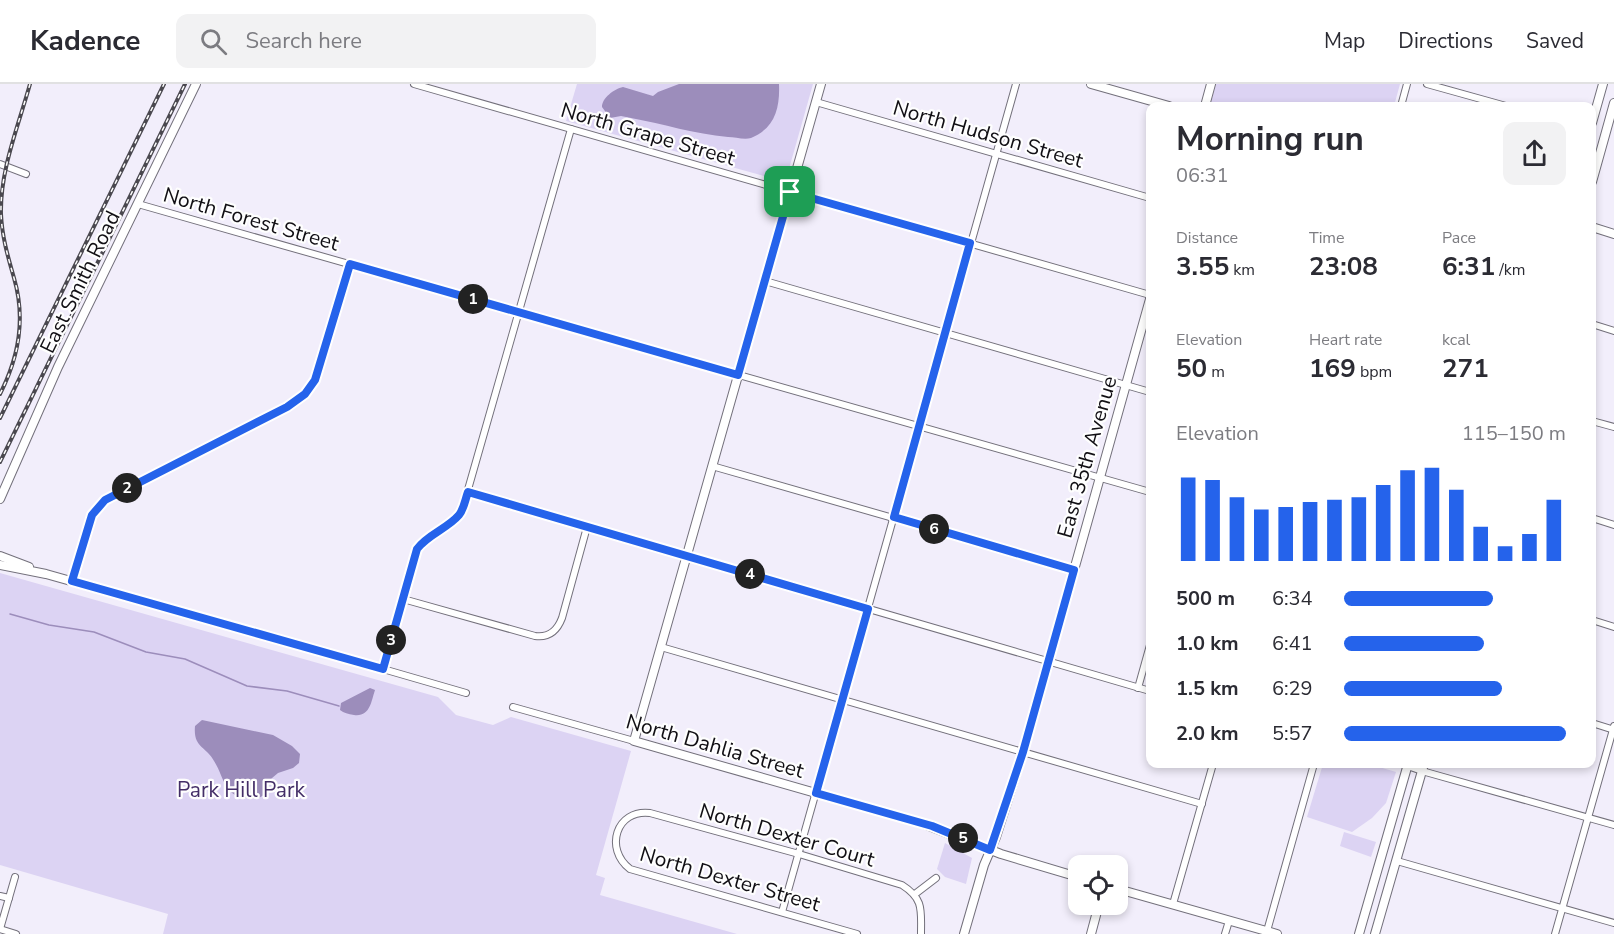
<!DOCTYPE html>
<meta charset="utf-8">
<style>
:root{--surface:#fff;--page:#f2f2f3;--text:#2b2b33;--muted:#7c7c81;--line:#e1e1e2;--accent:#2563eb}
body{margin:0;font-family:"Nunito Sans",sans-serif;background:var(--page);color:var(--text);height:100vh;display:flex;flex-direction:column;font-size:22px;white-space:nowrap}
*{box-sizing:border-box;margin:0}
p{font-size:20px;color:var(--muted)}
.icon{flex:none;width:33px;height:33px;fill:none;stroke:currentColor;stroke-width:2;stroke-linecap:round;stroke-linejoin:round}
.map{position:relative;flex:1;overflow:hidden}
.sheet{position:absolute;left:1146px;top:18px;width:450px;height:666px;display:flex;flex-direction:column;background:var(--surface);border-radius:12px;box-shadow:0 3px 9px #0003}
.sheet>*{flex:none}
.tools{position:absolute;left:1068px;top:771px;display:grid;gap:12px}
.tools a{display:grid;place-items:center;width:60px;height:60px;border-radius:12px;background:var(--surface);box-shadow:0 3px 9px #0003;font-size:30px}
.pin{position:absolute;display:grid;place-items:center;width:51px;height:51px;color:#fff;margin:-26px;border-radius:12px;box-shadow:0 3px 9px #0006}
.km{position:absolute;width:30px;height:30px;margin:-15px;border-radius:50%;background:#222;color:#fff;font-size:16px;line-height:30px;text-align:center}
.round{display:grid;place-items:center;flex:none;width:63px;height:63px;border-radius:12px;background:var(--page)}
.overview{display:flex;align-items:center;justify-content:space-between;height:102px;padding:0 30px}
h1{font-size:33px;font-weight:700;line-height:45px}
.metrics{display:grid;grid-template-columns:repeat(3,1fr);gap:9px;height:102px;padding:6px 30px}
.metrics div{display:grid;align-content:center}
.metrics b{font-size:26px;font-weight:700}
.metrics small{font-size:16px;font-weight:400}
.metrics p{font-size:16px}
.chart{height:168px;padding:12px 30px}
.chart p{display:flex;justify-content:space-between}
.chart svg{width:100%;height:108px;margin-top:6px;stroke:var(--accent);stroke-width:6}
ul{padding:0 30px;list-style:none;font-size:20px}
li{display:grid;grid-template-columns:96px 72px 1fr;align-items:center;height:45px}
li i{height:15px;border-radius:8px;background:var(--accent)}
header{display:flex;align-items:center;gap:36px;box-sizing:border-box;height:84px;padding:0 30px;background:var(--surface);border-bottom:2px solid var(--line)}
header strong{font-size:28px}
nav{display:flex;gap:33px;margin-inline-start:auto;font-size:21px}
.search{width:420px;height:54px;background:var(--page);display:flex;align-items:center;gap:15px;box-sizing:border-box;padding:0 21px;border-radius:12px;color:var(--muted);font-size:22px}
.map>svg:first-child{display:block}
.green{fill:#dcd3f3}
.water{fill:#9c8dbb}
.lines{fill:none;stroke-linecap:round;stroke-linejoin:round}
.stream{stroke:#9c8dbb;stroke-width:1.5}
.street-casing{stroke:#73707b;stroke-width:8}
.secondary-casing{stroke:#73707b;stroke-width:10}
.street{stroke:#fff;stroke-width:6}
.secondary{stroke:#fff;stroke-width:8}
.rail-casing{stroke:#4a484f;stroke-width:4}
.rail{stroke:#fefefe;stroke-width:1.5;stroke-dasharray:4.5;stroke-linecap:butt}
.route-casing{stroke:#fff;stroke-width:12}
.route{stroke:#2563eb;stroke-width:8}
.labels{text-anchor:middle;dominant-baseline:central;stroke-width:4.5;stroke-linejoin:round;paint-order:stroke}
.street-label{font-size:21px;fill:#110f14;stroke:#fefefe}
.park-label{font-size:21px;fill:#432d67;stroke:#fefefe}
</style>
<header>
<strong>Kadence</strong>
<div class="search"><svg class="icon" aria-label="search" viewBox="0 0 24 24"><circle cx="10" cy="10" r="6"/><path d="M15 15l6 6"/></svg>Search here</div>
<nav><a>Map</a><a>Directions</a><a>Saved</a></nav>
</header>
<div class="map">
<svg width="1614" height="850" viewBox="0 0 1614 850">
<rect width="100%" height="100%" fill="#f2eefb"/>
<!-- green -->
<g class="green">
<path d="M577,0h236l-26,92 -5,5 -216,-60z"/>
<path d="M1216,0h184l-6,22h-184z"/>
<path d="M0,489l438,124 18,18 37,10 18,-8 120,34 -35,124 9,3 -5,17 137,39h-574l5,-20 -168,-49z"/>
<path d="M1323,680h46l27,8 -10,31 -14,15 -20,14 -45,-15z"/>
<path d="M1344,748l32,10 -5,15 -31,-11z"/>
<path d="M945,759l27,15 -6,26 -21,-7 -8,-8z"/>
</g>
<!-- water -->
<g class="water">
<path d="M679,0h100c1,24 -4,44 -28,54 -7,2 -16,-1 -23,-1 -34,-3 -64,-13 -97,-19l-10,-2 -11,2 -8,-11c0,-9 12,-18 21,-20l30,9 5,-4z"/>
<path d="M370,604l5,2c-4,12 -5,27 -21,25 -6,-1 -10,-2 -14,-5l1,-7z"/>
<path d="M202,636l71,15 19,11 8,8 -1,9 -6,5 -15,5 -13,11 1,8c-4,6 -9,7 -16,6 -27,0 -25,-20 -36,-37 -8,-15 -21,-13 -19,-35z"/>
</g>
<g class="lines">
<!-- stream -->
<path class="stream" d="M10,530l39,11 45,7 52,20 39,7 62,27 40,5 52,15"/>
<defs>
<g id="street">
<path d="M414,0l736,211"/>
<path d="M1427,0l79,22"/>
<path d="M816,18l334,96"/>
<path d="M1401,22l6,-22"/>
<path d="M0,80l26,10"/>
<path d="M138,120l1012,288"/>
<path d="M765,197l385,111"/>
<path d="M1592,240l22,7"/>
<path d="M1592,337l22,6"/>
<path d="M712,382l362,104"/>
<path d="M468,408l682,199"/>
<path d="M1592,434l22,7"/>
<path d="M72,497l20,-66 13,-15 182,-93 18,-13 10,-14 35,-116"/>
<path d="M403,515l132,37c14,2 22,-5 27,-18l25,-91"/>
<path d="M1592,536l22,7"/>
<path d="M661,563l541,157"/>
<path d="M1138,604l12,-43"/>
<path d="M466,609l-83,-24 34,-120c13,-17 37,-22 46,-42l108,-378"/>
<path d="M513,623l121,34"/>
<path d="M1592,639l22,7"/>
<path d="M1402,680l20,7 192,54"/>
<path d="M1397,777l217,62"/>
<path d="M915,810l21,-16"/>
<path d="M0,812l9,2"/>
<path d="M1173,820l40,-140"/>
<path d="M782,828l234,-828"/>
<path d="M0,845l15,-52"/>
<path d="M0,845l16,5"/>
<path d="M1267,847l47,-167"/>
<path d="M857,850l-227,-65c-26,-20 -14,-60 20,-56l149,41 103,31c22,14 19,25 19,49"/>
<path d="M1225,850l4,-13"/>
<path d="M1555,850l59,-208"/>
</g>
<g id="secondary">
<path d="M821,0l-187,657 290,83 77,30 77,23"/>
<path d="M1091,0l78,22"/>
<path d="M1205,22l6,-22"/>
<path d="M1592,39l11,-39"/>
<path d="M1592,98l22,-79"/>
<path d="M1592,143l22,7"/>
<path d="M0,415l58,-132 138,-283"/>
<path d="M0,472l29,11"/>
<path d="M0,481l46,9 337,95"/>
<path d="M1118,805l159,45"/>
<path d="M964,850l20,-69 12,-28 27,-85 127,-453"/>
<path d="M1091,850l8,-30"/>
<path d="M1359,850l49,-170"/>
<path d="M1375,850l49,-170"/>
</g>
</defs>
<!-- street casing -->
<use href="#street" class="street-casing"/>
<!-- secondary casing -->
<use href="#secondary" class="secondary-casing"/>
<!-- street -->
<use href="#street" class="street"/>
<!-- secondary -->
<use href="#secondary" class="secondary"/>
<defs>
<g id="rail">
<path d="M0,310c19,-37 26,-75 14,-116 -6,-21 -12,-41 -13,-64 -1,-44 17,-87 29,-130"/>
<path d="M0,334l164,-334"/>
<path d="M0,378l185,-378"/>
</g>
</defs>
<!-- rail casing -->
<use href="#rail" class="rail-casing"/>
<!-- rail -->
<use href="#rail" class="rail"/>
</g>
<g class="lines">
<defs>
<path id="route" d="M790,108l180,51 -76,274 180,53 -51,182 -33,98 -58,-24 -116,-33 52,-184 -400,-117c-3,8 -4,17 -9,23 -12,14 -31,19 -42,34l-34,120 -311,-88 20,-66 13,-15 182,-93 18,-13 10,-14 35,-116 388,111z"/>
</defs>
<!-- route casing -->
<use href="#route" class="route-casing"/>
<!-- route -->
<use href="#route" class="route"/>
</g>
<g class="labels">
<!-- street labels -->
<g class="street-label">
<text transform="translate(648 50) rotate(16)">North Grape Street</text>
<text transform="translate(988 50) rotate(16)">North Hudson Street</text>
<text transform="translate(251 135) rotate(16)">North Forest Street</text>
<text transform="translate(80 198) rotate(-64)">East Smith Road</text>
<text transform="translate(1087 373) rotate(-74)">East 35th Avenue</text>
<text transform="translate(715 662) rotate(16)">North Dahlia Street</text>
<text transform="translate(787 751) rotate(16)">North Dexter Court</text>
<text transform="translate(730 795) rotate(16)">North Dexter Street</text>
</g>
<!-- park labels -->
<g class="park-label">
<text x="241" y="706">Park Hill Park</text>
</g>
</g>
</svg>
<div class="tools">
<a><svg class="icon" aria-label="locate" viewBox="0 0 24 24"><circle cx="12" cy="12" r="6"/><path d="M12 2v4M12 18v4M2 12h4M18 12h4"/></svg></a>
</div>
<div class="pin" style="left:790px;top:108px;background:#1e9e55"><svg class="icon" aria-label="arrive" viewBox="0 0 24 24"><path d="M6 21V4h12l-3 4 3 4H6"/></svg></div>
<b class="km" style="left:473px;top:215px">1</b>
<b class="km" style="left:127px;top:404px">2</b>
<b class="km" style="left:391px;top:556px">3</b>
<b class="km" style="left:750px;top:490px">4</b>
<b class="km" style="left:963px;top:754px">5</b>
<b class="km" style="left:934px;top:445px">6</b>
<section class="sheet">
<div class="overview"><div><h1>Morning run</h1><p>06:31</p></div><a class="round"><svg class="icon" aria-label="share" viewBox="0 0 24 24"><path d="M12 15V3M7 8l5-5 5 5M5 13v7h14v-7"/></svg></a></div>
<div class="metrics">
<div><p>Distance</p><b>3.55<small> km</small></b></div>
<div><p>Time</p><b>23:08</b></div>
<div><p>Pace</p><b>6:31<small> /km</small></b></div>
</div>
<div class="metrics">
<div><p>Elevation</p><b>50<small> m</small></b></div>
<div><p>Heart rate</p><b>169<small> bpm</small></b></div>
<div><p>kcal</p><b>271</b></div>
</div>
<div class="chart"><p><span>Elevation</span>115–150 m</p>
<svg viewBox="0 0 160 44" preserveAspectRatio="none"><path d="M5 44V10M15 44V11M25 44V18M35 44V23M45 44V22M55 44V20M65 44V19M75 44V18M85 44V13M95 44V7M105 44V6M115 44V15M125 44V30M135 44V38M145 44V33M155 44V19"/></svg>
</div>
<ul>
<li><b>500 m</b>6:34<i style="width:67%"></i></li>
<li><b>1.0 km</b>6:41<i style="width:63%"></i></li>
<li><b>1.5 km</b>6:29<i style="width:71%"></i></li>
<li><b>2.0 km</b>5:57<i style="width:100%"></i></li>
</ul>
</section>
</div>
